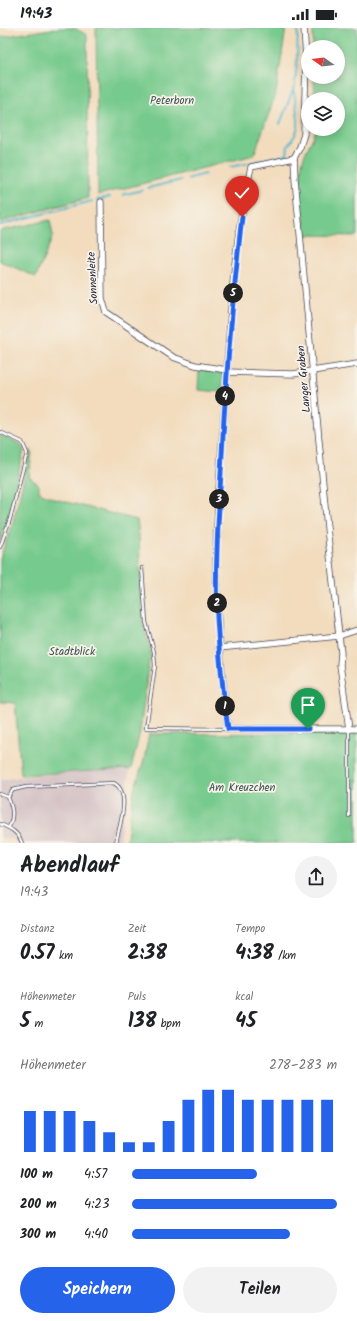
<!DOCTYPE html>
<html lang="de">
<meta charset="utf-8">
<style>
:root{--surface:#fff;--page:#f2f2f2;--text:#202124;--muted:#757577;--accent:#2563eb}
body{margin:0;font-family:Kalam,sans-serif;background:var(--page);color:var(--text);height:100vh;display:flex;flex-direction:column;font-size:15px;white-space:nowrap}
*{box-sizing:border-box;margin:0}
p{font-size:13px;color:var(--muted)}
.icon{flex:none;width:22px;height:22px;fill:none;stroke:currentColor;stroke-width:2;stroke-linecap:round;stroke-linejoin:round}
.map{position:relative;height:815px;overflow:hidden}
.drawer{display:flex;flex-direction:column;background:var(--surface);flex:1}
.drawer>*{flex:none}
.needle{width:26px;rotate:284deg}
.buttons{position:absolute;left:301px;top:12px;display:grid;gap:8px}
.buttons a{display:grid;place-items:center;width:44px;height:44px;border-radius:50%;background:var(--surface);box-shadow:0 2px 10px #0003;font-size:20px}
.pin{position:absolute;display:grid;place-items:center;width:34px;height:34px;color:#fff;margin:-41px -17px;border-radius:50% 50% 50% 0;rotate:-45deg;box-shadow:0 0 4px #0007}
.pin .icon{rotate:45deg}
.km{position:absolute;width:20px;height:20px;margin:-10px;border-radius:50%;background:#222;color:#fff;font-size:11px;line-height:20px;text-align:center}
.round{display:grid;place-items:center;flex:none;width:42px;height:42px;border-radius:21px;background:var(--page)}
.summary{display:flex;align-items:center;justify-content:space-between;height:68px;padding:0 20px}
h1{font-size:22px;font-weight:800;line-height:30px}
.figures{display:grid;grid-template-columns:repeat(3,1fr);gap:6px;height:68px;padding:4px 20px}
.figures div{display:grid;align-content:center}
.figures b{font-size:20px;font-weight:800}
.figures small{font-size:11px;font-weight:400}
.figures p{font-size:11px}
.chart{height:112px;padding:8px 20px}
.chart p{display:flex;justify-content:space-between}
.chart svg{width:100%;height:72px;margin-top:4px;stroke:var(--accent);stroke-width:6}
.cta{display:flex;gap:8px;margin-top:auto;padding:8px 20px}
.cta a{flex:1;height:46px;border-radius:24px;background:var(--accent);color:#fff;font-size:16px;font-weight:800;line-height:46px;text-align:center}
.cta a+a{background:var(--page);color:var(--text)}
ul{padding:0 20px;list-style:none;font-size:13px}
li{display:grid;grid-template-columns:64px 48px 1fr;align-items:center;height:30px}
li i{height:10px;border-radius:5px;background:var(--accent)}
.status{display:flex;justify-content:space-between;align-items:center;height:28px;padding:0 20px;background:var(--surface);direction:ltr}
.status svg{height:11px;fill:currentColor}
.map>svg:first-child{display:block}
.industrial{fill:#d2bec2}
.green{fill:#77ca8d;stroke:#4c7664}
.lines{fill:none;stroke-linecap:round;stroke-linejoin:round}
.stream{stroke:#4eb7cb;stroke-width:2}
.lane-casing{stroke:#413e4e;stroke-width:4}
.street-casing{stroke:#413e4e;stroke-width:7}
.lane{stroke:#fff;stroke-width:2.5}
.street{stroke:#fff;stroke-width:5.5}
.route-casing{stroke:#fff;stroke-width:8}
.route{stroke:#2563eb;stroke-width:5}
.labels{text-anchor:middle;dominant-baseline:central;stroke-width:3.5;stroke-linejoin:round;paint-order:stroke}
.park-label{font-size:11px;fill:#3c5454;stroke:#f7f3e8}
.street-label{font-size:11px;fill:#22223b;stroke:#f7f3e8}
</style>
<div class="status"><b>19:43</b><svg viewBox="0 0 49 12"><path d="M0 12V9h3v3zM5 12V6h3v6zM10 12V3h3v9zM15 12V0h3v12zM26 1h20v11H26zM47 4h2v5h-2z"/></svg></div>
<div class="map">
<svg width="357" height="815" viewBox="0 0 357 815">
<rect width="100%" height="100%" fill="#f7f3e8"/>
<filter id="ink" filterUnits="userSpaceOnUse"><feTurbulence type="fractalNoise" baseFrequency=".025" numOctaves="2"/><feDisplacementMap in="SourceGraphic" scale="8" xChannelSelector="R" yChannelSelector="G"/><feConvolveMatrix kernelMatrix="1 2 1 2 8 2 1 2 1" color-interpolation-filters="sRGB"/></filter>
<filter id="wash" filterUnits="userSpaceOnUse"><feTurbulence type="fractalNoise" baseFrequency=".012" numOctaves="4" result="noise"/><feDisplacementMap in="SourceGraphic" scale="16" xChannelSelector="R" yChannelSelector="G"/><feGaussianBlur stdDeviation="0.9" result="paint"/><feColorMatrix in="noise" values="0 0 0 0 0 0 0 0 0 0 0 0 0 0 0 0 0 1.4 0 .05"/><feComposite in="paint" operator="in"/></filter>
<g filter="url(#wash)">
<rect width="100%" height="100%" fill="#f2dcbd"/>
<!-- industrial -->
<path class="industrial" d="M130,741l-11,74h-104l-1,-4 -14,-2v-57l18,-3z"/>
<!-- green -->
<g class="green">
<path d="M58,0h16l13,7 1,163 -88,24v-185z"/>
<path d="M96,0h190l-10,65 -22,62 -156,40z"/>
<path d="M313,0h44v208l-51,-1c-3,-23 -9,-49 -4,-71 2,-13 11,-23 14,-35h22v-30h-23l-1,-22h24v-30h-25z"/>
<path d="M50,192l3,16 -17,41 -36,-16v-30z"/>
<path d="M199,342l24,3 -1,19 -24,-2z"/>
<path d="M0,407l20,9 4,6 -15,64 -9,27z"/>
<path d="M31,422l1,3 -3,24 10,8v7l16,7 82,21 2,15 4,88 9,35 -3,3 -9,71 -9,37 -110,6 -6,-72 -15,-1v-144l13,-36z"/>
<path d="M357,705v110h-231l8,-53 10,-30 5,-26z"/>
</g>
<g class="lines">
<!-- stream -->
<g class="stream">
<path d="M280,96l13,-34"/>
<path d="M230,139l57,-12 1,-9 7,-11 3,-8v-8l-4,-27 3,-30 1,-34"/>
<path d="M187,151l18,-5"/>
<path d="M148,160l33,-8"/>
<path d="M122,167l20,-5"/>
<path d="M97,172l13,-3"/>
<path d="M0,197l92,-24"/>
</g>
</g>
</g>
<g filter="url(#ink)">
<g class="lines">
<defs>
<g id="lane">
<path d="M0,404l22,10 5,11 -17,66 -10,28"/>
<path d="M142,540l4,54 8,30 1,14 -9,62 81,1"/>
<path d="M349,702v86"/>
<path d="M0,766l8,3c5,12 6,19 1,30"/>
<path d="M8,769l5,-7 13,-3 88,-4c18,10 5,43 2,60"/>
<path d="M0,796c10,4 18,8 22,19"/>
</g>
<g id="street">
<path d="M304,0l2,31 -2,75 -4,13 -6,11 1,21 32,349 14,125 -1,12 9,64"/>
<path d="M294,130l-43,9c-17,72 -21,148 -25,222 -4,56 -9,112 -10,168 0,58 5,115 12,172h129"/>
<path d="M101,174l1,96 4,14 67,45 22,8 32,5"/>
<path d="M227,344l66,2 64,-10"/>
<path d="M219,620l120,-12 18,-6"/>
</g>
</defs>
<!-- lane casing -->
<use href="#lane" class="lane-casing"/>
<!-- street casing -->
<use href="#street" class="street-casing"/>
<!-- lane -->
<use href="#lane" class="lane"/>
<!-- street -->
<use href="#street" class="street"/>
</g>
</g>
<g class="lines" filter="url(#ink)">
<defs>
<path id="route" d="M242,189c-10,85 -17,170 -21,256 -3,48 -6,96 -4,145 2,37 6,74 11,111h80"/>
</defs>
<!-- route casing -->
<use href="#route" class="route-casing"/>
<!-- route -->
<use href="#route" class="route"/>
</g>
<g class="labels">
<!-- park labels -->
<g class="park-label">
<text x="172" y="73">Peterborn</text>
<text x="72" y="624">Stadtblick</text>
<text x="242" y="760">Am Kreuzchen</text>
</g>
<!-- street labels -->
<g class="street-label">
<text transform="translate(93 250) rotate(-93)">Sonnenleite</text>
<text transform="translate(304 351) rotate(-95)">Langer Graben</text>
</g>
</g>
</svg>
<div class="buttons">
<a><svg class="needle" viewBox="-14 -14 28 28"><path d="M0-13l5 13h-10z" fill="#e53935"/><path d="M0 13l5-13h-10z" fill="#757577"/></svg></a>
<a><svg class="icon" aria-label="layers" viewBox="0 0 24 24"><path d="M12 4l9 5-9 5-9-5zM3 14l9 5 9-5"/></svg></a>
</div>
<div class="pin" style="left:308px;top:701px;background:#1e9e55"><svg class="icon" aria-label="arrive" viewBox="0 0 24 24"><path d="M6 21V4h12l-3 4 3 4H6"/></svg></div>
<div class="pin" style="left:242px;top:189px;background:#d93025"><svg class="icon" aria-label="check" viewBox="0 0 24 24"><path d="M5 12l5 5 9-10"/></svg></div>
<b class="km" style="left:225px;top:678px">1</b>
<b class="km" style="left:217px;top:575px">2</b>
<b class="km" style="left:219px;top:471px">3</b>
<b class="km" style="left:225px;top:368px">4</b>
<b class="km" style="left:233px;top:265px">5</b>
</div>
<section class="drawer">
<div class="summary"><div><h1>Abendlauf</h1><p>19:43</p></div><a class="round"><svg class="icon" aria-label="share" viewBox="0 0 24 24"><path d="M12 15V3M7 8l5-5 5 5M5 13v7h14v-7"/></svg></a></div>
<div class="figures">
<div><p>Distanz</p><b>0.57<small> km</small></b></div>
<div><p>Zeit</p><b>2:38</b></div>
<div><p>Tempo</p><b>4:38<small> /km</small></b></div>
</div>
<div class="figures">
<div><p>Höhenmeter</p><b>5<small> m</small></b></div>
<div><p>Puls</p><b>138<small> bpm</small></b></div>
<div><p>kcal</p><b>45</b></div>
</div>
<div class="chart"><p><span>Höhenmeter</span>278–283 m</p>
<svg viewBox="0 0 160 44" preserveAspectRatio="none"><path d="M5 44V19M15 44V19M25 44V19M35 44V25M45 44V32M55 44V38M65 44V38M75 44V25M85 44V12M95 44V6M105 44V6M115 44V12M125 44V12M135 44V12M145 44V12M155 44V12"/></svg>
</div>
<ul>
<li><b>100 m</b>4:57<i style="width:61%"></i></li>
<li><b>200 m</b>4:23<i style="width:100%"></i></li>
<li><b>300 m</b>4:40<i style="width:77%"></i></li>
</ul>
<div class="cta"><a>Speichern</a><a>Teilen</a></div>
</section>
